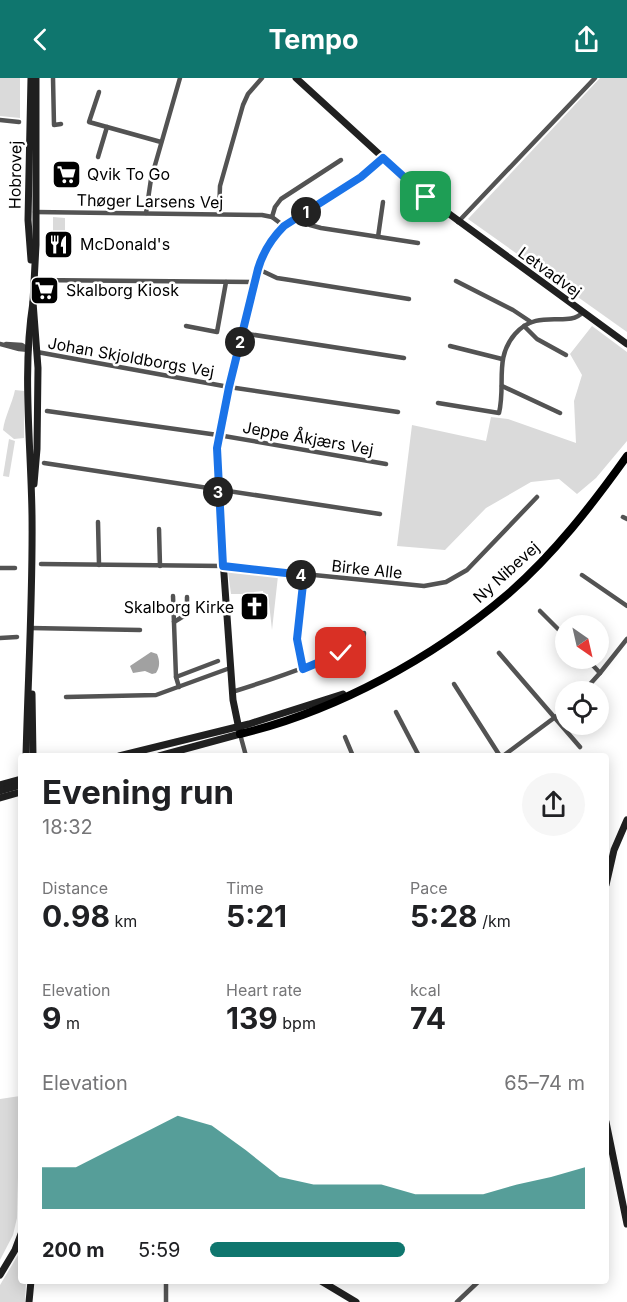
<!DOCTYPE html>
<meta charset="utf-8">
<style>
:root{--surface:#fff;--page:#f6f6f6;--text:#202124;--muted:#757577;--accent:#0f766e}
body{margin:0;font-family:Inter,sans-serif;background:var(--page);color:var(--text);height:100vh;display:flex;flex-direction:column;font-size:22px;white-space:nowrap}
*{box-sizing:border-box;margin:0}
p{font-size:20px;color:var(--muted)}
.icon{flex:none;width:33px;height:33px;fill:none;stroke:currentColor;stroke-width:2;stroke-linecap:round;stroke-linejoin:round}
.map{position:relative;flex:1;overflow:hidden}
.details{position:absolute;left:18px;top:675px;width:591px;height:531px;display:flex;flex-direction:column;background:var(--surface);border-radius:6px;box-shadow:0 3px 15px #0003}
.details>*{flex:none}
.needle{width:39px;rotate:146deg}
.controls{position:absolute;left:555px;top:537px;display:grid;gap:12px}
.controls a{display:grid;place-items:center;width:54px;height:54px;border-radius:50%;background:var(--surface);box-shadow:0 3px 15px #0003;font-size:30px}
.pin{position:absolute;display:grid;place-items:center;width:51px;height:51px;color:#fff;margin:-26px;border-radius:12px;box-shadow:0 3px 9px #0006}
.km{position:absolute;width:30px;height:30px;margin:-15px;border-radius:50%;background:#222;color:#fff;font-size:16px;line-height:30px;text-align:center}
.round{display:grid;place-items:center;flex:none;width:63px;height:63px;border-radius:32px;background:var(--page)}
.headline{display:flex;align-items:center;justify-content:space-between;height:102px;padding:0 24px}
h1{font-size:33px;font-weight:700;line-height:45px}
.figures{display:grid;grid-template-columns:repeat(3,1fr);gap:9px;height:102px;padding:6px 24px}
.figures div{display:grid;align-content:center}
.figures b{font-size:30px;font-weight:700}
.figures small{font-size:16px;font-weight:400}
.figures p{font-size:16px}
.chart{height:168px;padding:12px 24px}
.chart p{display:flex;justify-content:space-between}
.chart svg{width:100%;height:108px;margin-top:6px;fill:var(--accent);opacity:.7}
ul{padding:0 24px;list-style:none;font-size:20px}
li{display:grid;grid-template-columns:96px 72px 1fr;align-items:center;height:45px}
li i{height:15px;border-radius:8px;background:var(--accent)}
header{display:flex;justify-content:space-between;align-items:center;height:78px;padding:0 24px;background:var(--accent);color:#fff;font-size:27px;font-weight:700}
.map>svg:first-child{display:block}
.green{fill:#dadada}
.water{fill:#a1a1a1}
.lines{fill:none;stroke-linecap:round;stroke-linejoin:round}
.street{stroke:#535353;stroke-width:4.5}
.secondary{stroke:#202020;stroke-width:7}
.highway{stroke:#000;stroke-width:8}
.route-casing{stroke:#fff;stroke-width:12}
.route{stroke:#1a73e8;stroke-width:8}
.labels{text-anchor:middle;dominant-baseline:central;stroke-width:5;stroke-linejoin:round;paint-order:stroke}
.poi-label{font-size:16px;fill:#000;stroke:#fff;text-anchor:start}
.street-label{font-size:16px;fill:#000;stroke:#fff}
</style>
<header><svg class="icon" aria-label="back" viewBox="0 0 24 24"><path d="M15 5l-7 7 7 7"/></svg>Tempo<svg class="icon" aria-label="share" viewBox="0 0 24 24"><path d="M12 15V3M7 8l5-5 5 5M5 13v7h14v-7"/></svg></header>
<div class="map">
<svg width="627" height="1224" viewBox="0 0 627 1224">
<rect width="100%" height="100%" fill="#fff"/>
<!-- green -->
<g class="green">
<path d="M0,0h20v40l-20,-2z"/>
<path d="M600,0h27v254l-159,-113z"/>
<path d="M53,139l12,1v14h-12z"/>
<path d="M592,248l35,26v89l-31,37 -19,16 -18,-15 -28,3 -45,26 -41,42 -48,-4 15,-121 74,16 5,-24 17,2 68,24 -2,-42 8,-26 -12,-21z"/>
<path d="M15,312l9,1v47l-10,1 -11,-9c2,-14 9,-26 12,-40z"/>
<path d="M9,361l6,2 -6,36 -6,-1z"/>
<path d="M230,493l48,5 -6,54 -4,-36h-5v-3l-9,1v5l-12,1v-4h-11l-3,-22z"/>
<path d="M20,1018l-3,122 -4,17 -13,25v-161z"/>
<path d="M21,1172v31h5l-1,21h-25v-17z"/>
</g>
<!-- water -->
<path class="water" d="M151,574l6,2c3,7 3,13 -1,19l-4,1 -7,-3 -12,2 -3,-7z"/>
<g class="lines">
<!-- street -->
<g class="street">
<path d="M53,0l1,47 7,-1"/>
<path d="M99,14l-10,30 72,20"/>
<path d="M0,42l19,2"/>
<path d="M98,79l9,-30"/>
<path d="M35,134l227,3 10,2 12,9"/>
<path d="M146,135l5,-34 29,-101"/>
<path d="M219,136l1,-28 23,-81 5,-11 14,-16"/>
<path d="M301,137l9,10 11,3 97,15"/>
<path d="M272,139l3,-10 6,-8 60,-39"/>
<path d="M458,144l137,-144"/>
<path d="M378,159l5,-35"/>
<path d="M258,191l19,9 13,2 119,19"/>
<path d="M33,202l221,2"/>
<path d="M456,203l57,29 18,12"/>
<path d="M186,248l31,6 9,-50"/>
<path d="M524,248l13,13 29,16"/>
<path d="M242,255l162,25"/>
<path d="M0,266l19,5 10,1"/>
<path d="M6,266l16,1 7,5"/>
<path d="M450,268l52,13"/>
<path d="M37,274l192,35 169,25"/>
<path d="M502,308l58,27"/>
<path d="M438,325l61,10c7,-29 -5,-55 16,-79 24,-27 53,-5 68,-22"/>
<path d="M47,333l171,24 168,29"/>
<path d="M44,385l336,51"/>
<path d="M623,439l4,2"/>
<path d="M98,444l1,43"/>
<path d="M159,451l1,37"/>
<path d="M41,486l182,2 201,20 22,-4 21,-12 70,-73"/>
<path d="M0,490h15"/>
<path d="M582,497l45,31"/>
<path d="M173,518l3,81 3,10"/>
<path d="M540,533l26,26"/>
<path d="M174,544l13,-8v-17"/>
<path d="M30,550l110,2"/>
<path d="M0,560l17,-1"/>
<path d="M499,575l81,94"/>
<path d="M586,580l14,15"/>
<path d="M303,591c-9,-31 -2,-62 1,-94"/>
<path d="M176,599l42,-16"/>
<path d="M454,606l46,72"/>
<path d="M232,614c45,-14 88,-29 131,-49l1,-10"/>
<path d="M583,614l17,-19 27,-34"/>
<path d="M66,619l90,-2 74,-27"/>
<path d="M396,634l23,44"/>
<path d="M240,656l6,22"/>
<path d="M345,659l8,19"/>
<path d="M503,678l63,-47"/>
<path d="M166,1203v21"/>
<path d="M457,1224l22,-21"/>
</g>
<!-- secondary -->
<g class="secondary">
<path d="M31,0l-3,142 3,40"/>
<path d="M296,0l130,119 201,147"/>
<path d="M34,406l3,-35 1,-81 -5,-66 3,-57v-167"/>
<path d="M32,616l1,62"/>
<path d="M26,678c2,-80 7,-161 6,-241 -1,-71 -10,-143 1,-213"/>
<path d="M119,678l130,-32 94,-30"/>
<path d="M159,678l81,-22 -7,-34 -15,-210 -1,-42 12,-61 29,-118 8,-21 18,-22 77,-49 22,-19"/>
<path d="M0,707l21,-6"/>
<path d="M0,713l21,-6"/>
<path d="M0,720l21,-6"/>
<path d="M606,807l8,-35 13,-30"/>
<path d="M606,1044l21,102"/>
<path d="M0,1197l15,-25 6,-16"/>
<path d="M321,1203l35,21"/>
<path d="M29,1224l2,-21"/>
</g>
<!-- highway -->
<path class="highway" d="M240,656c96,-23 193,-76 268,-140 46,-40 84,-89 119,-138"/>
</g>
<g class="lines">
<defs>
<path id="route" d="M341,575l-38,16 -6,-30 7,-64 -81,-9 -6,-118 12,-61 29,-118c5,-17 13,-30 26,-43l77,-49 22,-19 43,39"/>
</defs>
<!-- route casing -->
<use href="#route" class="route-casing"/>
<!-- route -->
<use href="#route" class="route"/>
</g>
<!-- icons -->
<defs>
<symbol id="supermarket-square" viewBox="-11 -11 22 22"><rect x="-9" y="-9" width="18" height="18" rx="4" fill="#000" stroke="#fff"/><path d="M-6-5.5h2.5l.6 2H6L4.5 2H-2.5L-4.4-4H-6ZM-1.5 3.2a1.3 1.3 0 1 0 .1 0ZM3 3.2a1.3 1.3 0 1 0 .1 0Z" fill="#fff"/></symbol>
<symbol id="restaurant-square" viewBox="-11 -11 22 22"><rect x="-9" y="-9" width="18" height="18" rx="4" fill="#000" stroke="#fff"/><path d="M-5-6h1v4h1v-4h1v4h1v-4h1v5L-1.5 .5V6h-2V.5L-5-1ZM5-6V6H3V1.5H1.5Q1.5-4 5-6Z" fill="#fff"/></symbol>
<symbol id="church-square" viewBox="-11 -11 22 22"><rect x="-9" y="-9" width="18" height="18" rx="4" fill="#000" stroke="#fff"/><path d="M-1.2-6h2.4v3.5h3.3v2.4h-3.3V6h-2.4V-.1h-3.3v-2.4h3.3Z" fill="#fff"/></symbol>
</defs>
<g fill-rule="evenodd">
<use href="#supermarket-square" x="50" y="80" width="33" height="33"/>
<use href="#restaurant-square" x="42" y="150" width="33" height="33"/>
<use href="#supermarket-square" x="28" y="196" width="33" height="33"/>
<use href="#church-square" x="238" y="512" width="33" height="33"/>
</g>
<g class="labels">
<!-- poi labels -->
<g class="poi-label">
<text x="87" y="96">Qvik To Go</text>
<text x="80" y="166">McDonald's</text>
<text x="66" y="212">Skalborg Kiosk</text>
<text x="234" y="529" text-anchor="end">Skalborg Kirke</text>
</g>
<!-- street labels -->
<g class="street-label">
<text transform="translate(15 97) rotate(-89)">Hobrovej</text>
<text transform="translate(150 123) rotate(1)">Thøger Larsens Vej</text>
<text transform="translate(550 194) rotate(36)">Letvadvej</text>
<text transform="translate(131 279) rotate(10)">Johan Skjoldborgs Vej</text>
<text transform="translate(308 360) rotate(10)">Jeppe Åkjærs Vej</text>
<text transform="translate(367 491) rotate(6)">Birke Alle</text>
<text transform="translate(506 494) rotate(-42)">Ny Nibevej</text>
</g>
</g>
</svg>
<div class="controls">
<a><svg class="needle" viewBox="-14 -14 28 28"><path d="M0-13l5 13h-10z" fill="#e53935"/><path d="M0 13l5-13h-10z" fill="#757577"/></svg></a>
<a><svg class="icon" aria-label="locate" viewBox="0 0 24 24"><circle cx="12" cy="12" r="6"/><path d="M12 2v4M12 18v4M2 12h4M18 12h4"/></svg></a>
</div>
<div class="pin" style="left:426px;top:119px;background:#1e9e55"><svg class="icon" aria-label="arrive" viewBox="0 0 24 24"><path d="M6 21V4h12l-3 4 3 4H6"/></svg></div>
<div class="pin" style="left:341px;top:575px;background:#d93025"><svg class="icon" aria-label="check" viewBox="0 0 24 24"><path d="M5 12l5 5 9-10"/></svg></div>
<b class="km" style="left:306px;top:134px">1</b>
<b class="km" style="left:240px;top:264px">2</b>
<b class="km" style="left:218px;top:414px">3</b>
<b class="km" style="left:301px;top:497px">4</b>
<section class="details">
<div class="headline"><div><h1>Evening run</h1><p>18:32</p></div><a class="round"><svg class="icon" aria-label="share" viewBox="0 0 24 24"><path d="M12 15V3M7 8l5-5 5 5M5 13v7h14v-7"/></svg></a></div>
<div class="figures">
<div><p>Distance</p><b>0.98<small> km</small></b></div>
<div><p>Time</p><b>5:21</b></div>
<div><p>Pace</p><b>5:28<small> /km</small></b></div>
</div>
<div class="figures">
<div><p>Elevation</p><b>9<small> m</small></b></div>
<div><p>Heart rate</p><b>139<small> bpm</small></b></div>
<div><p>kcal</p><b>74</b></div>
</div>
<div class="chart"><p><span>Elevation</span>65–74 m</p>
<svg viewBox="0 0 160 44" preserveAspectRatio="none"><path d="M0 44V27L10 27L20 20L30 13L40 6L50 10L60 20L70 31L80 34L90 34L100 34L110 38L120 38L130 38L140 34L150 31L160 27V44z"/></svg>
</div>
<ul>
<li><b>200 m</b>5:59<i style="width:52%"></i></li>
</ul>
</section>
</div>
